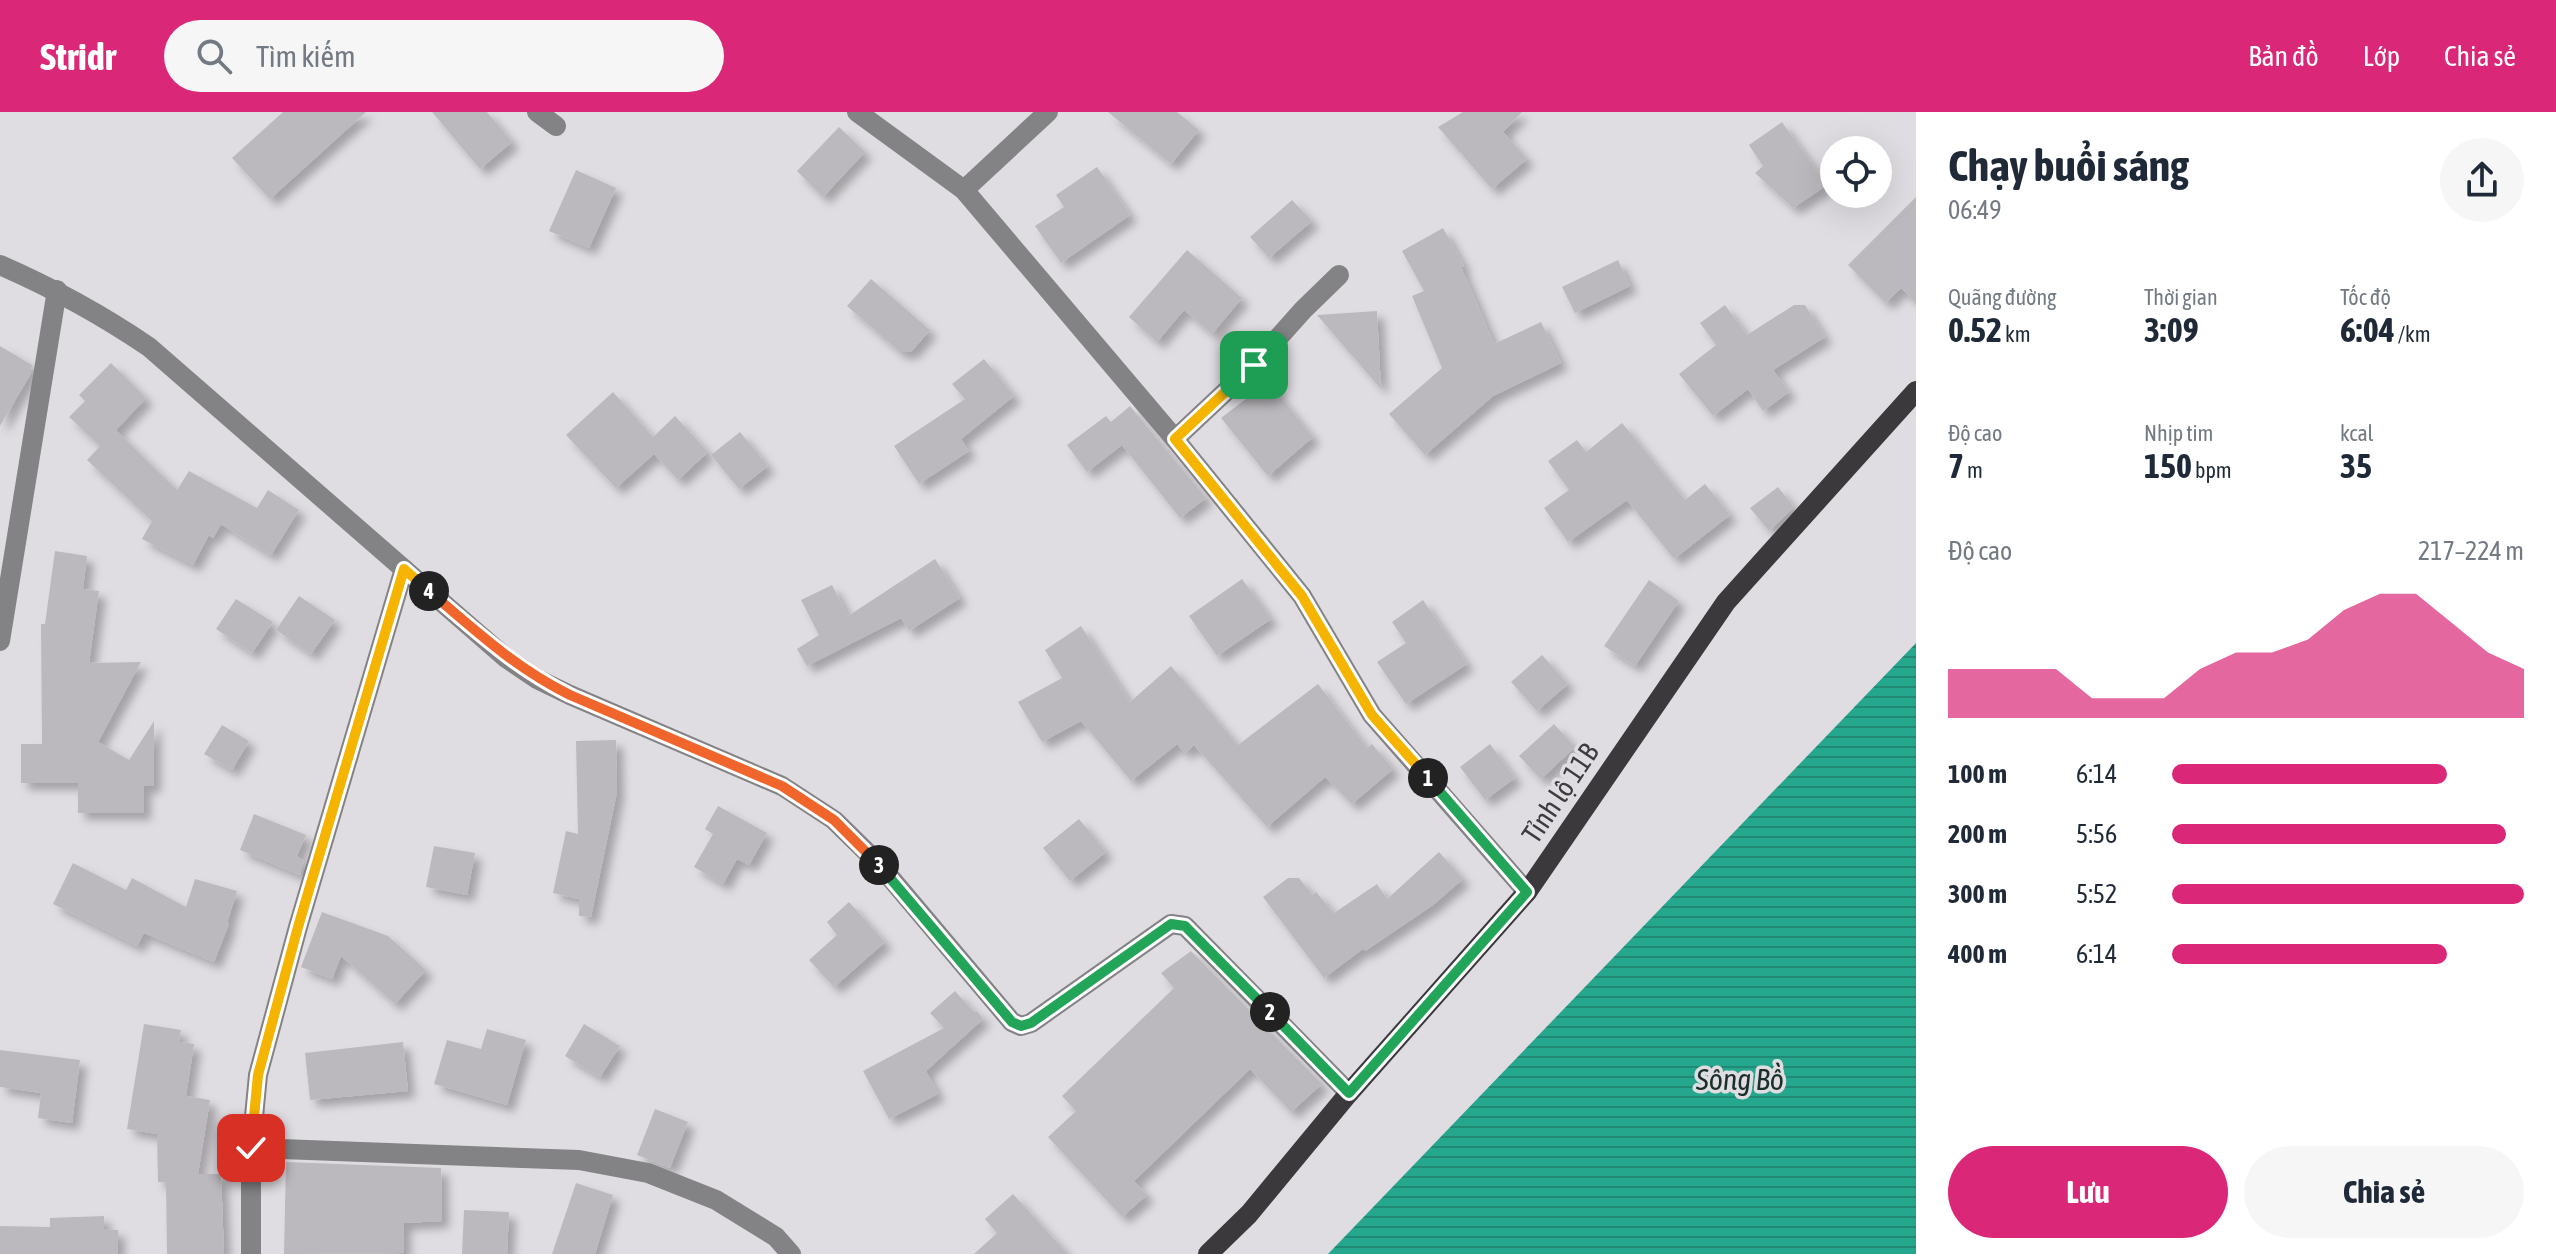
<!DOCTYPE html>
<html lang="vi">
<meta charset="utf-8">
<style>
:root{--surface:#fff;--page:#f6f6f7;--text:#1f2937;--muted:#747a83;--accent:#db2777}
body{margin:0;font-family:"Asap Condensed",sans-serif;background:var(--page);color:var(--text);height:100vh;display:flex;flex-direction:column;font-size:30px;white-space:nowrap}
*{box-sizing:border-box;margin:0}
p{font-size:26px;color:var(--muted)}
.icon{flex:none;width:44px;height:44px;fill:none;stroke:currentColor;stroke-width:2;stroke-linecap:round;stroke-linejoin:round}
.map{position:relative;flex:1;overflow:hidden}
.side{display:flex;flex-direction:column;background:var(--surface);width:640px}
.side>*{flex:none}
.fabs{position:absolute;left:1820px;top:24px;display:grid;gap:16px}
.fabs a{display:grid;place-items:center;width:72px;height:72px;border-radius:50%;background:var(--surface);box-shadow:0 8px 32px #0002;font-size:40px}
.pin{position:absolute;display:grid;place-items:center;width:68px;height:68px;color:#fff;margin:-34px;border-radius:16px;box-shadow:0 4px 12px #0006}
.km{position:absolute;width:40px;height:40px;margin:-20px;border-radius:50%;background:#222;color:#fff;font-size:22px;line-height:40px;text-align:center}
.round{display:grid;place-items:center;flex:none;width:84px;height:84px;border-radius:42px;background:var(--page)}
.head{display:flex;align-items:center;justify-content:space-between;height:136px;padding:0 32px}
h1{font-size:44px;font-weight:700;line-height:60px}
.figures{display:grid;grid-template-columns:repeat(3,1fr);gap:12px;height:136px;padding:8px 32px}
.figures div{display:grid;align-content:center}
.figures b{font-size:34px;font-weight:700}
.figures small{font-size:22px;font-weight:400}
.figures p{font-size:22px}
.chart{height:224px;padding:16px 32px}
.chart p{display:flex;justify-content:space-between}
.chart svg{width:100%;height:144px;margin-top:8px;fill:var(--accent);opacity:.7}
.primary-button{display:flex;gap:16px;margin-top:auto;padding:16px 32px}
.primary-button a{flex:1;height:92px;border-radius:48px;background:var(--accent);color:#fff;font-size:32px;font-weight:700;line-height:92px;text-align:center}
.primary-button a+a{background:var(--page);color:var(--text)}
ul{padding:0 32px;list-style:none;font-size:26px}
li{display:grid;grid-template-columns:128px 96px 1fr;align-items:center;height:60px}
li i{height:20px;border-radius:10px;background:var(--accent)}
header{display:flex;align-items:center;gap:48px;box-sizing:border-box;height:112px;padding:0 40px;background:var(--accent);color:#fff}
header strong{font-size:38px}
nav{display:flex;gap:44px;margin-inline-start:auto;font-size:28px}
.search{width:560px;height:72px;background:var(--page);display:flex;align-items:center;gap:20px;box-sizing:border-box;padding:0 28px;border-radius:44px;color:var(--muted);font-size:30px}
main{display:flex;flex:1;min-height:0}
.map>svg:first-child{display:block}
.water{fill:url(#water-rules)}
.building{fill:#bcb9be;filter:url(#shadow)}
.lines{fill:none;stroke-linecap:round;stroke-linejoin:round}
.minor{stroke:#838284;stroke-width:20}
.major{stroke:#3b393c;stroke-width:20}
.split-1-casing{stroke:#fff;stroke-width:16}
.split-2-casing{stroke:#fff;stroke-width:16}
.split-3-casing{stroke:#fff;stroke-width:16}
.split-4-casing{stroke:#fff;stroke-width:16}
.split-5-casing{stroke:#fff;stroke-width:16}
.split-1{stroke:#f5b400;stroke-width:10}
.split-2{stroke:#22a559;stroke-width:10}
.split-3{stroke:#22a559;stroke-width:10}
.split-4{stroke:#f0652b;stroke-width:10}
.split-5{stroke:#f5b400;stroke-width:10}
.labels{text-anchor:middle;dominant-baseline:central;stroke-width:7;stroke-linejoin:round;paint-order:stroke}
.street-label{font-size:28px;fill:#3c3b3d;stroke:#e0dde2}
.water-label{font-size:30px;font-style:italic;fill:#1a2f29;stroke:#e0dde2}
</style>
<header>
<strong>Stridr</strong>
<div class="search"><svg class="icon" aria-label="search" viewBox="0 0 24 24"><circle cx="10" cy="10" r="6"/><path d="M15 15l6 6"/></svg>Tìm kiếm</div>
<nav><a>Bản đồ</a><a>Lớp</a><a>Chia sẻ</a></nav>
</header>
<main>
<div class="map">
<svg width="1916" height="1142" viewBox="0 0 1916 1142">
<defs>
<pattern id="water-rules" width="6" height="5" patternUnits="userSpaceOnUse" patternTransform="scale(2)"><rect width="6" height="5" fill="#25a78d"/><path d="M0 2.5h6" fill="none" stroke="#218974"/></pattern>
<filter id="shadow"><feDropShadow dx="7" dy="7" stdDeviation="4" flood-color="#0004"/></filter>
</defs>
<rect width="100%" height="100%" fill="#e0dde2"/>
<!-- water -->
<path class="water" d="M1916,531v611h-588z"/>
<!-- building -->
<g class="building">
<path d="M283,0h83l-96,87 -38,-41z"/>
<path d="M432,0h55l25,30 -32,27z"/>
<path d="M1108,0h69l22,18 -28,34z"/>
<path d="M1463,0h59l-19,20 24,27 -35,30 -54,-62z"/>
<path d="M1782,10l45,63 -34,23 -38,-35 8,-7 -14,-21z"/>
<path d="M839,15l26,25 -42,45 -26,-26z"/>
<path d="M1097,55l33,48 -69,48 -26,-37 29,-19 -8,-12z"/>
<path d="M576,58l40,18 -27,60 -40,-17z"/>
<path d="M1916,85v106l-15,-15 -15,15 -38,-38z"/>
<path d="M1292,88l20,21 -43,37 -19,-21z"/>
<path d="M1443,116l21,38 -3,1 33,77 47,-22 20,41 -68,33 -68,59 -36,-41 53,-46 -30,-72 12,-5 -22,-40z"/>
<path d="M1187,138l55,48 -30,36 -28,-24 -27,32 -28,-25z"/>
<path d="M1618,148l12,26 -55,27 -13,-26z"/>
<path d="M871,167l59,51 -19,22h-11l-53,-46z"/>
<path d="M1725,193l22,30 47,-30h11l20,32 -52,33 16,22 -26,19 -15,-22 -35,27 -34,-42 37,-29 -16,-22z"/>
<path d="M1377,199l4,78 -64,-74z"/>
<path d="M0,234l32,19 -2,10 -30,51z"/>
<path d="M984,247l30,37 -53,43 8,12 -50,33 -25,-38 71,-47 -13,-15z"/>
<path d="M111,251l35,35 -30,32 61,60 12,-19 68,37 11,-18 31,20 -28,45 -50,-31 -8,14 -4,-3 -16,30 -51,-26 10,-18 -65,-61 13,-14 -31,-29 16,-16 -6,-6z"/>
<path d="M1268,270l45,55 -45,39 -47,-58z"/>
<path d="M613,280l40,45 22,-21 33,36 -30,28 -24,-26 -38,34 -50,-53z"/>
<path d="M1130,294l76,92 -26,20 -58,-73 -35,27 -20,-27 39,-29 5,6z"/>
<path d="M1622,311l63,77 20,-16 25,31 -56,44 -47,-59 -59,42 -24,-34 25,-18 -21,-29 29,-21 9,12z"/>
<path d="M740,320l28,34 -29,23 -28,-34z"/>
<path d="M1778,375l16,20 -25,24 -19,-23z"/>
<path d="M55,439l32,5 -4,33 16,2 -10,72 52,-1 -43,80 31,18 25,-39v65h-10v27h-66v-30h-57v-39h21l-1,-120h4z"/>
<path d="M935,447l25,39 -51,33 -8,-13 -94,48 -10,-17 22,-14 -18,-35 31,-15 16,31z"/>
<path d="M1242,467l29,40 -54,37 -28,-40z"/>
<path d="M1649,468l30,21 -44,65 -31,-20z"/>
<path d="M299,484l36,24 -24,34 -35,-24z"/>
<path d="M236,487l37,23 -21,31 -36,-24z"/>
<path d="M1423,488l44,64 -61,40 -29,-42 29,-19 -14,-21z"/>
<path d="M1081,514l49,76 41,-36 67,79 80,-61 49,64 5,-4 21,25 -41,35 -27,-27 -58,50 -73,-82 -9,8 -8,-9 -46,37 -50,-60 -39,21 -24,-40 44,-24 -17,-28z"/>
<path d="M1542,543l26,29 -31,27 -26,-29z"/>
<path d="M1554,612l21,23 -34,32 -22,-23z"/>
<path d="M222,613l27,16 -17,29 -28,-16z"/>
<path d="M616,628l1,52 -26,125 -12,-1v-17l-26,-6 13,-62 12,3 -2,-93z"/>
<path d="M1490,632l25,34 -30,22 -25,-33z"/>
<path d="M718,694l49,27 -18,32 -12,-6 -14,25 -29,-17 19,-33 -8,-5z"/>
<path d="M254,702l52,21 -9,21 7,5 -4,14 -60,-25z"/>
<path d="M1079,707l27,33 -36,29 -27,-33z"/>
<path d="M434,734l41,7 -8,42 -41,-8z"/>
<path d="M1439,740l24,27 -30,26 -68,46 -1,-3 -40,30 -61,-81 25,-19h11l13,17 4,-3 18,21 43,-29 10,15z"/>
<path d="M73,751l53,27 6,-12 54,29 9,-28 42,12 -10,32 2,1 -15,38 -70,-29 -7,13 -84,-42z"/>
<path d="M849,790l36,40 -51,45 -25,-27 28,-25 -10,-13z"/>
<path d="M322,800l66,24 38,34 -31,34 -54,-48 -9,23 -31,-12z"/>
<path d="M1191,839l131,133 -31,28 -41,-43 -116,112 13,14 -25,22 -74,-80 28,-26 -14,-15 112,-108 -13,-15z"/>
<path d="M955,879l19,21 3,-1 6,8 -57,52 12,23 -49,25 -26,-48 81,-43 -14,-15z"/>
<path d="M144,912l37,6 -2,12 15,2 -8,52 24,4 -12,74h23l3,80h-57l-1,-72h-8l-1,-48 -30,-5z"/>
<path d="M584,912l36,22 -20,31 -35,-21z"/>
<path d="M487,917l39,11 -19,65 -73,-21 13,-44 34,9z"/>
<path d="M403,930l5,49 -98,9 -5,-47z"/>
<path d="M0,938l80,10 -8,63 -34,-5 3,-25 -41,-6z"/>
<path d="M655,997l33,13 -18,46 -33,-13z"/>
<path d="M286,1050l155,6 1,53 -38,2v30l-120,1z"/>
<path d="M576,1071l37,12 -18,59h-43z"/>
<path d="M1013,1082l55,60h-94l23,-21 -12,-14z"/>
<path d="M464,1098l45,2 -2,42h-45z"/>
<path d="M104,1104v13l14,1v24h-118v-28l50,1v-9z"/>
</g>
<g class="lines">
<!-- minor -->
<g class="minor">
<path d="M537,0l19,14"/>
<path d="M857,0l107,78 211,249 127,157 70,119 155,177"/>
<path d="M964,78l84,-78"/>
<path d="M0,153c55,24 99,48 149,82l357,311 31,21 33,16 212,91 52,34 44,43 134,159 9,4 10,-3 140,-99 14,2 164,167"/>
<path d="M1175,327l79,-74 49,-55 36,-35"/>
<path d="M0,529l57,-351"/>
<path d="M251,1036l328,12 69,13 68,27 60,37 15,17"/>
<path d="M251,1142v-106l7,-73 40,-148 106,-358"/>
</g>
<!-- major -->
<path class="major" d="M1208,1142l41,-40 100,-121 178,-201 199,-290 190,-211"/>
</g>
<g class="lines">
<defs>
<path id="split-1" d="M1254,253l-79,74 127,157 70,119 56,63"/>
<path id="split-2" d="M1270,900l79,81 178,-201 -99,-114"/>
<path id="split-3" d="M879,753l133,157 9,4 10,-3 140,-99 14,2 85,86"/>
<path id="split-4" d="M429,479c47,40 85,76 141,104l212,91 52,34 45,45"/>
<path id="split-5" d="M251,1036l7,-73 40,-148 106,-358 25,22"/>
</defs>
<!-- split-1 casing -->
<use href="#split-1" class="split-1-casing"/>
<!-- split-2 casing -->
<use href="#split-2" class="split-2-casing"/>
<!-- split-3 casing -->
<use href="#split-3" class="split-3-casing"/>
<!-- split-4 casing -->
<use href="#split-4" class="split-4-casing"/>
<!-- split-5 casing -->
<use href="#split-5" class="split-5-casing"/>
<!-- split-1 -->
<use href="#split-1" class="split-1"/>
<!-- split-2 -->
<use href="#split-2" class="split-2"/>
<!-- split-3 -->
<use href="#split-3" class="split-3"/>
<!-- split-4 -->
<use href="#split-4" class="split-4"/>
<!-- split-5 -->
<use href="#split-5" class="split-5"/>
</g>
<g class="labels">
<!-- street labels -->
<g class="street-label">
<text transform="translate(1560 681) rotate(-56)">Tỉnh lộ 11B</text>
</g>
<!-- water labels -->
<g class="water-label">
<text x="1740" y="967">Sông Bồ</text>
</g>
</g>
</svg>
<div class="fabs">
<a><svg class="icon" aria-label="locate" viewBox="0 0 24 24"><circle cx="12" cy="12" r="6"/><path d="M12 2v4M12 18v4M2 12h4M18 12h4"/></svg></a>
</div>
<div class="pin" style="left:1254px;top:253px;background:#1e9e55"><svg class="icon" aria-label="arrive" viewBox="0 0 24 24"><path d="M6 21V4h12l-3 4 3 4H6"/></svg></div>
<div class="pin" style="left:251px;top:1036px;background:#d93025"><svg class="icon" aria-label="check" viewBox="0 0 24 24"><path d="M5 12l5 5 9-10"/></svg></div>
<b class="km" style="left:1428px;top:666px">1</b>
<b class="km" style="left:1270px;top:900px">2</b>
<b class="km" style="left:879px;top:753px">3</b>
<b class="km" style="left:429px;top:479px">4</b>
</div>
<section class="side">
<div class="head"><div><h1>Chạy buổi sáng</h1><p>06:49</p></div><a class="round"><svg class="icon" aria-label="share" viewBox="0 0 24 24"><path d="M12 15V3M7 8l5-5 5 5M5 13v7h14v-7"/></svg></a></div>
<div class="figures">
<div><p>Quãng đường</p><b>0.52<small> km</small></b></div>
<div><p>Thời gian</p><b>3:09</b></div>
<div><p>Tốc độ</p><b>6:04<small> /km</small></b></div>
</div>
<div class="figures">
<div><p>Độ cao</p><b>7<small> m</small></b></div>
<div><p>Nhịp tim</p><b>150<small> bpm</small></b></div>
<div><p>kcal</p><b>35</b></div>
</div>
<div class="chart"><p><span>Độ cao</span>217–224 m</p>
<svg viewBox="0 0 160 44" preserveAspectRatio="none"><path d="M0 44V29L10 29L20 29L30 29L40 38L50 38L60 38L70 29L80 24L90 24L100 20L110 11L120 6L130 6L140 15L150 24L160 29V44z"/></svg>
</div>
<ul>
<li><b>100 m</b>6:14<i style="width:78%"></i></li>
<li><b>200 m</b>5:56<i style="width:95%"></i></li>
<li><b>300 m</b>5:52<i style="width:100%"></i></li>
<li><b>400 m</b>6:14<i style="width:78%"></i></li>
</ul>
<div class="primary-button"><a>Lưu</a><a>Chia sẻ</a></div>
</section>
</main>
